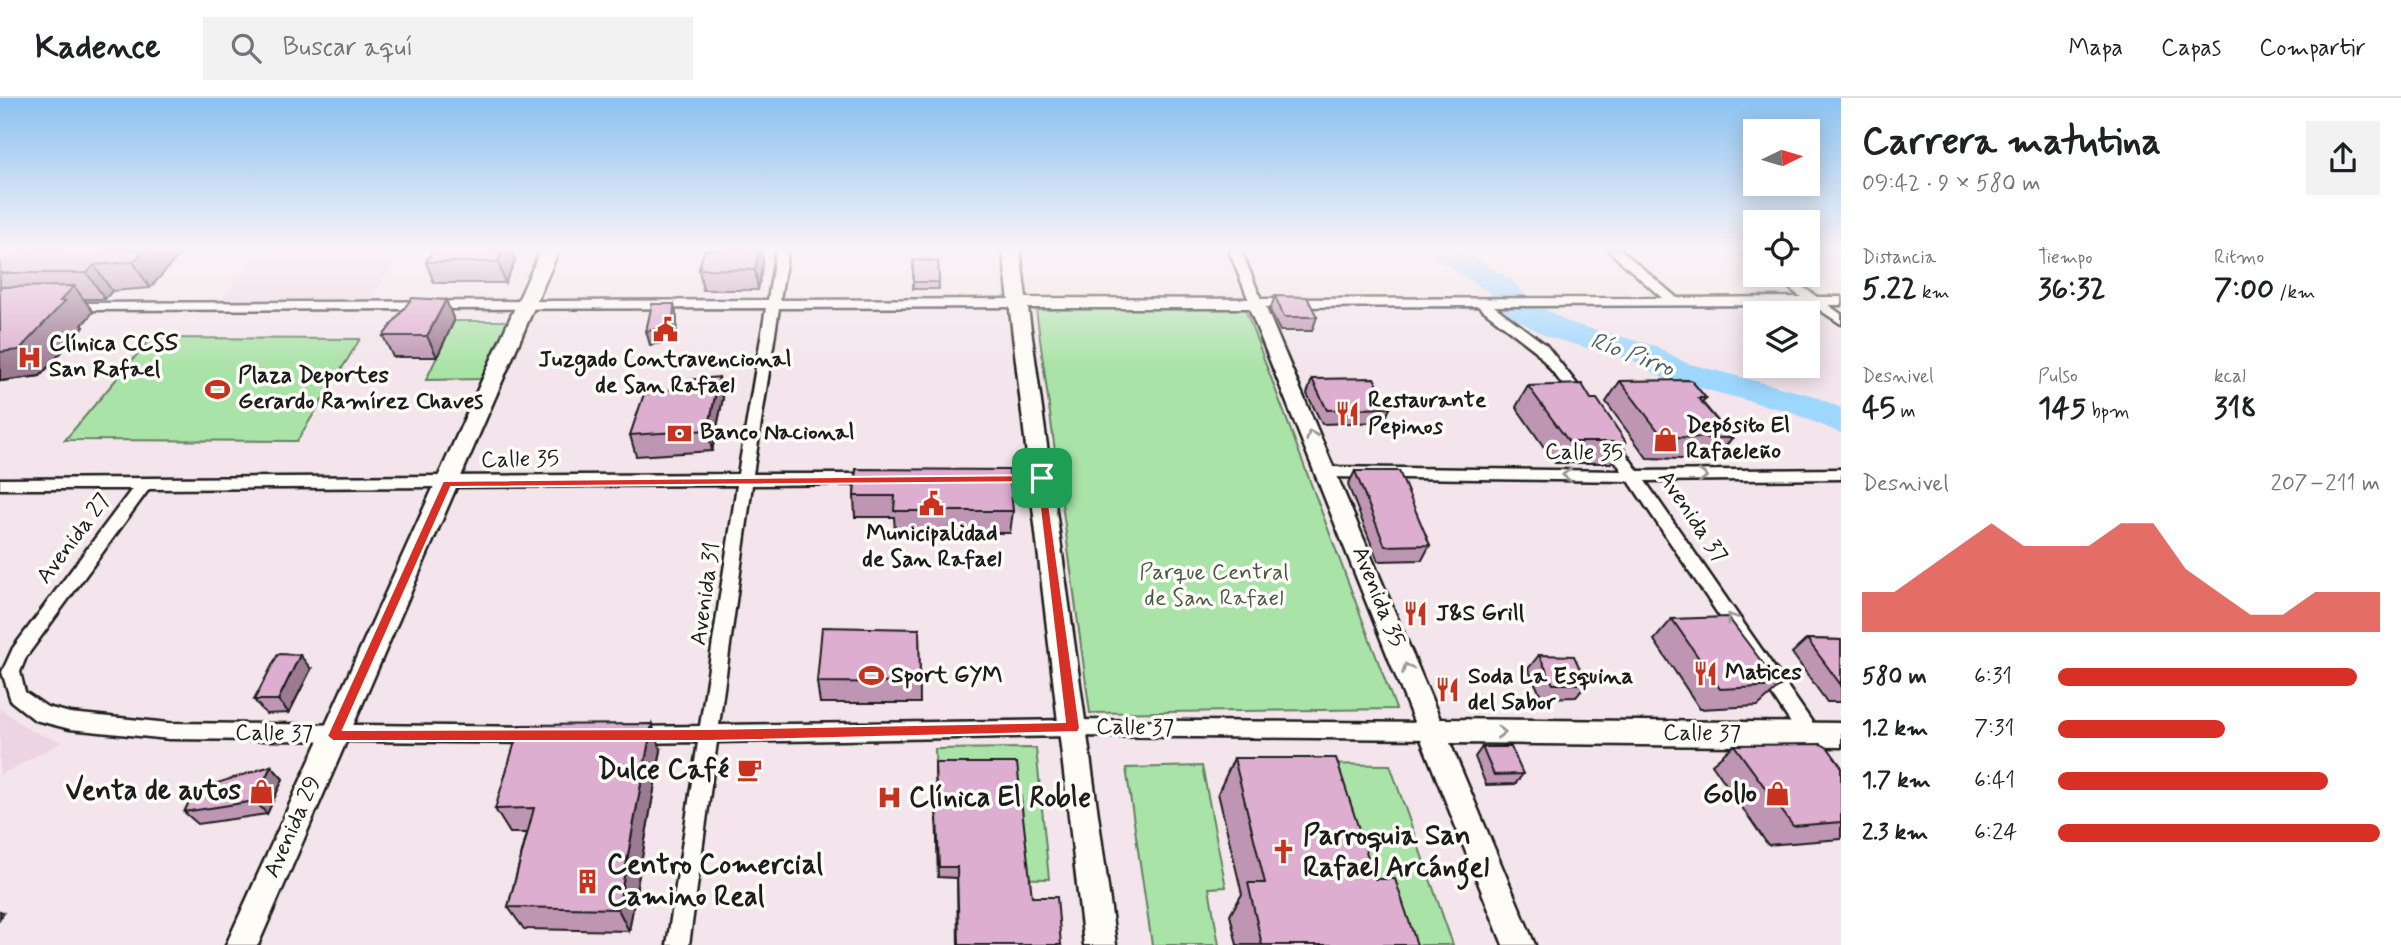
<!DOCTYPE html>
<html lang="es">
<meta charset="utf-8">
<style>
:root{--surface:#fff;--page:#f2f2f2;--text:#202124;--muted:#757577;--line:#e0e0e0;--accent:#d93025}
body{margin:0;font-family:Mynerve,sans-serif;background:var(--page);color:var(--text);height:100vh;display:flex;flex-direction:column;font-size:26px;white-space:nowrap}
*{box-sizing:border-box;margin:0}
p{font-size:23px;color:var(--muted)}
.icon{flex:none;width:38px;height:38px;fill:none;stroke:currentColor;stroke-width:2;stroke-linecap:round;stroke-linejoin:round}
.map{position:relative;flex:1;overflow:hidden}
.panel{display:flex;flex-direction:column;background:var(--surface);width:560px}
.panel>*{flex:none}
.needle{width:46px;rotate:85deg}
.controls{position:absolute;left:1743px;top:21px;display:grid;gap:14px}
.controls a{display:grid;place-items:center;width:77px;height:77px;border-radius:0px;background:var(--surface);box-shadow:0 4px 18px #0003;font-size:35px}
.pin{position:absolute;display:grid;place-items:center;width:60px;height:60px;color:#fff;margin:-30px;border-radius:14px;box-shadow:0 4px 10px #0006}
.round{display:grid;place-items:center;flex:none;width:74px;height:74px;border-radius:0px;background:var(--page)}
.headline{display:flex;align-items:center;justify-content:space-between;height:119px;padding:0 21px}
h1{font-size:38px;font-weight:700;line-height:52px}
.figures{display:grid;grid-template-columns:repeat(3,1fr);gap:10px;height:119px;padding:7px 21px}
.figures div{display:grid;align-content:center}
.figures b{font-size:30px;font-weight:700}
.figures small{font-size:19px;font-weight:400}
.figures p{font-size:19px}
.chart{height:196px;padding:14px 21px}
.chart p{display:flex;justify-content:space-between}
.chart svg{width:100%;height:126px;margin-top:7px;fill:var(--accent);opacity:.7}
ul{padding:0 21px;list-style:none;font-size:23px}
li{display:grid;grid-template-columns:112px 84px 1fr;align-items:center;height:52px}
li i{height:18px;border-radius:9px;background:var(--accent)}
header{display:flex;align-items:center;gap:42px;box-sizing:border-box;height:98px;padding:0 35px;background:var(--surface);border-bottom:2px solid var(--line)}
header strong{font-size:33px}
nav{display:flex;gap:38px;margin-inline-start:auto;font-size:24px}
.search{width:490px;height:63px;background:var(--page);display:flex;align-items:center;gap:18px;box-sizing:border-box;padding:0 24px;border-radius:0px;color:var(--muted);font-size:26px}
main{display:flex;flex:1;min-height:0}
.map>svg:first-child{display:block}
.built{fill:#ecd4e3}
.green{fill:#aae3a7;stroke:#638062;stroke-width:2}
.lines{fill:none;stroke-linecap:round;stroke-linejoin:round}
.river{fill:#9ed7fe;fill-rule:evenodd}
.street-casing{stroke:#1c1c1c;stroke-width:5}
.secondary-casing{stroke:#1c1c1c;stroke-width:5}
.street{fill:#fdfcf7;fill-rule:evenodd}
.secondary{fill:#fdfcf7;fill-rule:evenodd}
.wall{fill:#be96b3;stroke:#1c1c1c;stroke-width:2}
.shaded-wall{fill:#9b7a92;stroke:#1c1c1c;stroke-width:2}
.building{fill:#ddaed0;stroke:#1c1c1c;stroke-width:2}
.oneway{stroke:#989794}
.route{fill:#d93025;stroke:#fff;stroke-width:2;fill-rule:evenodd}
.labels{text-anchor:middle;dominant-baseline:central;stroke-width:7;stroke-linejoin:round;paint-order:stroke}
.poi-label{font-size:23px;font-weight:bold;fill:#1c1c1c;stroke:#fdfcf7;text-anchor:start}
.street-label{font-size:23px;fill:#1c1c1c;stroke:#fdfcf7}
.park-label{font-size:23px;fill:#475846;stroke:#fdfcf7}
.water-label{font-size:24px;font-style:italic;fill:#4a5d6b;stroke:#fdfcf7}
.near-poi-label{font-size:28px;font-weight:bold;fill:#1c1c1c;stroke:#fdfcf7;text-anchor:end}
</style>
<header>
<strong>Kadence</strong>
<div class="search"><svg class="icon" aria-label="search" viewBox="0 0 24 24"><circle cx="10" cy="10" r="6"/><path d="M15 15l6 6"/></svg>Buscar aquí</div>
<nav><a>Mapa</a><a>Capas</a><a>Compartir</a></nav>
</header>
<main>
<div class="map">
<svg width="1841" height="847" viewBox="0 0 1841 847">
<rect width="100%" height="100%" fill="#f3e5eb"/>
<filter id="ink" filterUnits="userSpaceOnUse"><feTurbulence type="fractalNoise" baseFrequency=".0143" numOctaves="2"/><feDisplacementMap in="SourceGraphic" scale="14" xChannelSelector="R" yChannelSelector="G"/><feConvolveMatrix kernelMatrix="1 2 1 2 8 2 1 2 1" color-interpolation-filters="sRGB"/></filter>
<g filter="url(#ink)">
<!-- built -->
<g class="built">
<path d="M260,152h142l-31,49h-149z"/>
<path d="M0,610l29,22 33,12 -62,33z"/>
</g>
<!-- green -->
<g class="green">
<path d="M1036,211h209l151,400 -306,4z"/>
<path d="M454,223h54l-25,58 -57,1z"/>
<path d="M151,240l209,1 -63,102 -232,-1z"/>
<path d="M1036,650l13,131 -111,-2 -3,-128z"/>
<path d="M1309,666l81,1 63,180h-70z"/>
<path d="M1202,668l24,121 -17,1 10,57h-67l-26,-177z"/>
</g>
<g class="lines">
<!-- river -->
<path class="river" d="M1428,152h34l49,30 20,21 39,22 86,23 30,17 128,33 27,12v25l-51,-21 -127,-34 -31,-18 -84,-23 -39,-22 -20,-23 -57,-36z"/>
<defs>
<g id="street">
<path d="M776,152h12l-8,50 240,-1 6,4 -6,4 -241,1 -26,166h123l8,5 -8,5 -124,1 -33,240 354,-5 360,3 7,2 2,6 -2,6 -7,2 -360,-3 -356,6 -28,203h-22l31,-203 -63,1 -7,-2 -2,-6 2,-6 7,-2 65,-1 37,-241 -588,4 -123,168 -6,15 5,20 22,15 23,6 99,10 367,4 7,2 2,6 -2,6 -7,2 -367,-4 -99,-10 -35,-9 -24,-19 -9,-29 11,-24 119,-159h-132v-10l738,-5 28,-166 -697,2 -6,-4 2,-3 703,-3z"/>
<path d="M1229,152h12l20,49 401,-1 -54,-48h13l56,48 124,-1 -29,-22h14l31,22h24v8h-13l13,9v10l-29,-19 -318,1 52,39 45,57 -7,5 -5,-2 -43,-54 -58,-45 -222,1 -6,-4z"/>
<path d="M1737,152h13l5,3v9z"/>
<path d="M1606,332l5,2 27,39 203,-2v10l-196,2 176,254 2,6 -2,6 -7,2 -7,-2 -178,-266 -302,-4 -8,-5 8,-5 295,4 -23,-36z"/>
<path d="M989,375h53l8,5c-8,8 -61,8 -69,0z"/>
</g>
<g id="secondary">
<path d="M541,152h18l-301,695h-32z"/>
<path d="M1003,152h17l6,48 236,1 178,420 401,4v24l-391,-4 85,202h-32l-254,-637h-221l88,637h-32z"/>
</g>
</defs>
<!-- street casing -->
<use href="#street" class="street-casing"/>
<!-- secondary casing -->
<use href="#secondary" class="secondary-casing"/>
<!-- street -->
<use href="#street" class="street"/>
<!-- secondary -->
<use href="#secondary" class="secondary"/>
</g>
<!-- wall -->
<g class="wall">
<path d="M0,152l180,4 -30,34 -38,3 -7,8h-21l9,13 -11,13 2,2 -44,49 -40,5z"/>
<path d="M433,152h78l4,11 -10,22h-71l-8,-21z"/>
<path d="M704,152h57l2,11 -5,29h-55l-4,-21z"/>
<path d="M913,162l25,1 1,28h-26z"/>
<path d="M1275,198l42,21 -5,14h-32l-10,-21z"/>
<path d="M446,202l8,21 -17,36h-44l-10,-21z"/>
<path d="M1312,281l78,29 -6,14 -62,2 -15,-30z"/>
<path d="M1620,283l86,17 -4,4 30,36 -17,22 -68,-2 -41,-56z"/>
<path d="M1528,288l63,13 35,43 -15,21h-56l-39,-56z"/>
<path d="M723,300l-11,53 -76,5 -6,-21z"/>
<path d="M856,371l157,42 -3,22 -115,-1 -1,-15h-39l-1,-21z"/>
<path d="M1355,373l75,74 -8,15 -44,1 -30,-76z"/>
<path d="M1672,521l108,67 -22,20 -58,3 -46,-69z"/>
<path d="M919,531l1,74h-100l-3,-21z"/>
<path d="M1807,541l34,1v62h-14l-35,-49z"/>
<path d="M1539,557l48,29 -11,13 -34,1 -14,-29z"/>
<path d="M311,571l-22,44 -23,1 -12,-14z"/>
<path d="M1734,647l107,21v73l-73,6 -56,-81z"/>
<path d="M1482,649l41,27 -8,10 -29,1 -11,-28z"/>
<path d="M661,652l-32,181 -105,-2 -16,-22 19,-74h-17l-15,-24z"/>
<path d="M1234,660l141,121 42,66h-180l-7,-30 12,-21 -24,-101z"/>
<path d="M935,665l97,134 29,48h-103l-1,-67 -19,-1z"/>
<path d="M271,668l12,13 -16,35 -69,10 -14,-12z"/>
</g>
<!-- shaded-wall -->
<g class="shaded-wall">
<path d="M143,152h35l2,4 -30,34 -17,-26z"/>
<path d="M504,152h7l4,11 -10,22 -7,-21z"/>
<path d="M759,152h2l2,11 -5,29 -3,-20z"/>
<path d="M94,167l18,26 -7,8 -18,-26z"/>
<path d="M74,188l19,26 -11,13 2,2 -44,49 -40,5v-29l60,-51z"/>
<path d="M446,202l8,21 -17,36 -10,-21z"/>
<path d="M674,206l3,14 -1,23 -26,4 -4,-14z"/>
<path d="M719,279l4,21 -11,53 -4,-21z"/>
<path d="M300,557l11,14 -22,44 -11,-13z"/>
<path d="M652,626l9,26 -32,181 -11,-22z"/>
<path d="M271,668l12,13 -16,35 -12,-13z"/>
<path d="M0,813l4,2 -4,6z"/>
</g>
<!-- building -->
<g class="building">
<path d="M0,152h145l-12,12 -39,3 -7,8h-87z"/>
<path d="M433,152h71l-6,12h-72z"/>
<path d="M704,152h55l-4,20 -56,-1z"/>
<path d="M913,162l25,1 1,21h-26z"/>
<path d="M74,188l-14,15h5l-46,49 -19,2v-65z"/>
<path d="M1275,198l32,1 10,20h-33z"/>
<path d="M412,200l34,2 -19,36h-44z"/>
<path d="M652,206h22l-1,23 -27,4z"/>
<path d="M719,279l-11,53 -78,5 14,-41 42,-7 1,-7z"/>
<path d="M1374,280l16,30 -63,2 -15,-31z"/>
<path d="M1691,282l15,18h-8l34,40 -69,-1 -43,-56z"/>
<path d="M1582,286l9,15h6l29,43h-57l-41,-56z"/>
<path d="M856,371l153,1 4,41h-119l1,-15h-41z"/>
<path d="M1355,373h44l31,74 -45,1z"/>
<path d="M1728,519l52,69 -60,3 -48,-70z"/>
<path d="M822,529l97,2 1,54 -103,-1z"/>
<path d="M1807,541l34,1v45z"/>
<path d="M278,556l22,1 -22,45h-24z"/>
<path d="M1539,557l35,1 13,28h-34z"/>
<path d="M652,626l-34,185 -110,-2 26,-99 -39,1 25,-84z"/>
<path d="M1821,646l7,4 13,18v56l-48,4 -59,-81z"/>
<path d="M1482,649h29l12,27 -29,1z"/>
<path d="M1234,660h102l39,121h20l22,66h-155l-14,-62h17z"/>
<path d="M935,665h82l15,134h25l4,48h-102l-2,-78h-18z"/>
<path d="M271,668l-16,35 -71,11 11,-22z"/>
</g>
<!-- one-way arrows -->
<defs><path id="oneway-chevron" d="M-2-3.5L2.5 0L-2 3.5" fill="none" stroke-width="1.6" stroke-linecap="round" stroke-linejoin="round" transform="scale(1.75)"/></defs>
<g class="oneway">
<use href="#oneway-chevron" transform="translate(1311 337) rotate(-113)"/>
<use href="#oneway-chevron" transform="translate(1567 377) rotate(-179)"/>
<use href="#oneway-chevron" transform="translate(1703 378) rotate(-1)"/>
<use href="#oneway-chevron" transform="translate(1731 520) rotate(-124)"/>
<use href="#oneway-chevron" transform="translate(1407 570) rotate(-112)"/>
<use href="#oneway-chevron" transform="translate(1501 634) rotate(1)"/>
</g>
</g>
<!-- sky -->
<linearGradient id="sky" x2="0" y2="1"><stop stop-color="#8ac2f1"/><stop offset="0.56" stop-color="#faf3f6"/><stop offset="1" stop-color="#faf3f6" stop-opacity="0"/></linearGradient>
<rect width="1841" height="270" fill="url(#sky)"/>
<!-- route -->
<path class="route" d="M1045,377l35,253 -2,4 -370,9h-375l-6,-5 116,-255zM1037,384l28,240 -357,7 -365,1 108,-243z"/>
<!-- icons -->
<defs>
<symbol id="civic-bare" viewBox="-9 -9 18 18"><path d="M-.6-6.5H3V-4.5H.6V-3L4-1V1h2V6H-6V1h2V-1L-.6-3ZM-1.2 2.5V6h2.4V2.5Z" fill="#c8321e" stroke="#fdfcf7" stroke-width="2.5" paint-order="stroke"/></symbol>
<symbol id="hospital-bare" viewBox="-9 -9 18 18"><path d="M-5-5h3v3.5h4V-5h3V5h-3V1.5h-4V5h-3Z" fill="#c8321e" stroke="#fdfcf7" stroke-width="2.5" paint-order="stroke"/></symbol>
<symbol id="stadium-bare" viewBox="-9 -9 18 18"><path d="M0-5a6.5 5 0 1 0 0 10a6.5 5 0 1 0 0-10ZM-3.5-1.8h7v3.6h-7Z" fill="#c8321e" stroke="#fdfcf7" stroke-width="2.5" paint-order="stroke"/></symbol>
<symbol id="restaurant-bare" viewBox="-9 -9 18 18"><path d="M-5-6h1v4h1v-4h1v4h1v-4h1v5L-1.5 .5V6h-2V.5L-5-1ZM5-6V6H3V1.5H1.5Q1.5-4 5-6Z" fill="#c8321e" stroke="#fdfcf7" stroke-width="2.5" paint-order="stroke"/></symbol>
<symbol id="bank-bare" viewBox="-9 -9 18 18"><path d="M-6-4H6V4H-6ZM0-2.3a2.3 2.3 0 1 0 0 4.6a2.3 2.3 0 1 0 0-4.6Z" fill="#c8321e" stroke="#fdfcf7" stroke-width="2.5" paint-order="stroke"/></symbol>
<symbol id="shop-bare" viewBox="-9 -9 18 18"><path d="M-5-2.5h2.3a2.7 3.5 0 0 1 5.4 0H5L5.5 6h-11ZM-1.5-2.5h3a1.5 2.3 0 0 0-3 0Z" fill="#c8321e" stroke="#fdfcf7" stroke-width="2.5" paint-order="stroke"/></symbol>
<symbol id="cafe-bare" viewBox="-9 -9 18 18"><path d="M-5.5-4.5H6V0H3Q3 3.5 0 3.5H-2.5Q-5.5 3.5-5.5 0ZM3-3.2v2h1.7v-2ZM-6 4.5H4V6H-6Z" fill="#c8321e" stroke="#fdfcf7" stroke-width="2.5" paint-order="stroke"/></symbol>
<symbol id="church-bare" viewBox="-9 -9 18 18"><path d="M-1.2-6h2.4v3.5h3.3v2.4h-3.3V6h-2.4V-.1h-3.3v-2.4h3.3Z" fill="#c8321e" stroke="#fdfcf7" stroke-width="2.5" paint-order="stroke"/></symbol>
<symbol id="building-bare" viewBox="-9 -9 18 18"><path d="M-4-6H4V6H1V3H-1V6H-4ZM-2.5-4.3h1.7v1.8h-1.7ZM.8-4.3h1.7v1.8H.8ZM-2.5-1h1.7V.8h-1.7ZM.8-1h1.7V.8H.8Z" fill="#c8321e" stroke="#fdfcf7" stroke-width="2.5" paint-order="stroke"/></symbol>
</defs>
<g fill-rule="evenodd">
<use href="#civic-bare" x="648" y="214" width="35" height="35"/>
<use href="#hospital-bare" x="12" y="242" width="35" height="35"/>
<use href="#stadium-bare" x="200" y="274" width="35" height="35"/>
<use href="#restaurant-bare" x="1330" y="298" width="35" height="35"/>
<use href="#bank-bare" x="662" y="318" width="35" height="35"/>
<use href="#shop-bare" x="1648" y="324" width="35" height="35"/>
<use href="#civic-bare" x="914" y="388" width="35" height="35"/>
<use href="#restaurant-bare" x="1398" y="498" width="35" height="35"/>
<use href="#restaurant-bare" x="1688" y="558" width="35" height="35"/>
<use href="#stadium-bare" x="854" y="560" width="35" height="35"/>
<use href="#restaurant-bare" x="1430" y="574" width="35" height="35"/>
<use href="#cafe-bare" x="732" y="654" width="35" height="35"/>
<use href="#shop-bare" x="244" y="676" width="35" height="35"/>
<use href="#shop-bare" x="1760" y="678" width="35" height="35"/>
<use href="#hospital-bare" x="872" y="682" width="35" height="35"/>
<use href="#church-bare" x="1266" y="736" width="35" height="35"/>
<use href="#building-bare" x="570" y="766" width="35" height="35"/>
</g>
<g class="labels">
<!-- poi labels -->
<g class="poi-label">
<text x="49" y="246">Clínica CCSS<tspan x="49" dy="26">San Rafael</tspan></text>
<text x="665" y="262" text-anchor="middle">Juzgado Contravencional<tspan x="665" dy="26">de San Rafael</tspan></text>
<text x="238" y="278">Plaza Deportes<tspan x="238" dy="26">Gerardo Ramírez Chaves</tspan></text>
<text x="1368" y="303">Restaurante<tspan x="1368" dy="26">Pepinos</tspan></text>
<text x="1686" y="328">Depósito El<tspan x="1686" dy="26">Rafaeleño</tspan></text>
<text x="700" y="335">Banco Nacional</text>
<text x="932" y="436" text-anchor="middle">Municipalidad<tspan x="932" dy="26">de San Rafael</tspan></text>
<text x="1436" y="516">J&amp;S Grill</text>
<text x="1725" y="575">Matices</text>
<text x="891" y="578">Sport GYM</text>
<text x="1468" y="579">Soda La Esquina<tspan x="1468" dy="26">del Sabor</tspan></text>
</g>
<!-- street labels -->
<g class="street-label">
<text transform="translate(1584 355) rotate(1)">Calle 35</text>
<text transform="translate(520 362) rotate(-1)">Calle 35</text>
<text transform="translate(1692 419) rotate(56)">Avenida 37</text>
<text transform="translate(74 441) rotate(-53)">Avenida 27</text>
<text transform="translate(706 496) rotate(-82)">Avenida 31</text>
<text transform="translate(1378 499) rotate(68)">Avenida 35</text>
<text transform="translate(1135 630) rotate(1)">Calle 37</text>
<text transform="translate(274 636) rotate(1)">Calle 37</text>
<text transform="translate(1702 636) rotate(1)">Calle 37</text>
<text transform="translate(293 729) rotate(-66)">Avenida 29</text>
</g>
<!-- park labels -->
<g class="park-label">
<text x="1214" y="475">Parque Central<tspan x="1214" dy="26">de San Rafael</tspan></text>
</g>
<!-- water labels -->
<g class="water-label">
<text transform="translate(1632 257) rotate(20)">Río Pirro</text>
</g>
<!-- near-poi labels -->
<g class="near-poi-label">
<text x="729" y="672">Dulce Café</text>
<text x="241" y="693">Venta de autos</text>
<text x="1757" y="696">Gollo</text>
<text x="909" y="700" text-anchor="start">Clínica El Roble</text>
<text x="1303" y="738" text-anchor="start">Parroquia San<tspan x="1303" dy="32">Rafael Arcángel</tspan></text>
<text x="607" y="767" text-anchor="start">Centro Comercial<tspan x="607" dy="32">Camino Real</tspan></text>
</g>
</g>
</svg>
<div class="controls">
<a><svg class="needle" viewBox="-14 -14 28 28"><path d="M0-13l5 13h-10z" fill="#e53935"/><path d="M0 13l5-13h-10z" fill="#757577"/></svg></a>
<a><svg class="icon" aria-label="locate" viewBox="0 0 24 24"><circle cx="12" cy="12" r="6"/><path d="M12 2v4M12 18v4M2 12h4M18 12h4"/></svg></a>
<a><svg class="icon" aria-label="layers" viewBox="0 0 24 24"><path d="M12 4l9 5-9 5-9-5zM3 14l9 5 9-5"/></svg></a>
</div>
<div class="pin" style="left:1042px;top:380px;background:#1e9e55"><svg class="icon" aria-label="arrive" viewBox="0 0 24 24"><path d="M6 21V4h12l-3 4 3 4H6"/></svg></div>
</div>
<section class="panel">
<div class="headline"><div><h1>Carrera matutina</h1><p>09:42 · 9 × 580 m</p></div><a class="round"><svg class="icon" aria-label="share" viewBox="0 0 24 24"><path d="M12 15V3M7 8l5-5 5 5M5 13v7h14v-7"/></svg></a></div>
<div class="figures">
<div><p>Distancia</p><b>5.22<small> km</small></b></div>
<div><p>Tiempo</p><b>36:32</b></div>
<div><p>Ritmo</p><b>7:00<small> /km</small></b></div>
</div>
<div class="figures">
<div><p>Desnivel</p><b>45<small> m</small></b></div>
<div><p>Pulso</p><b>145<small> bpm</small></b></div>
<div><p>kcal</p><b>318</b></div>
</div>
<div class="chart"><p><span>Desnivel</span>207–211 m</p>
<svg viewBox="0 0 160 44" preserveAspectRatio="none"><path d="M0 44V30L10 30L20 22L30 14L40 6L50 14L60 14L70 14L80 6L90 6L100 22L110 30L120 38L130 38L140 30L150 30L160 30V44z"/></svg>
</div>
<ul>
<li><b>580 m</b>6:31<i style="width:93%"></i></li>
<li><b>1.2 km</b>7:31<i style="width:52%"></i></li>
<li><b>1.7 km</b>6:41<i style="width:84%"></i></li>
<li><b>2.3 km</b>6:24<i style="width:100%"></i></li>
</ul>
</section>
</main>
